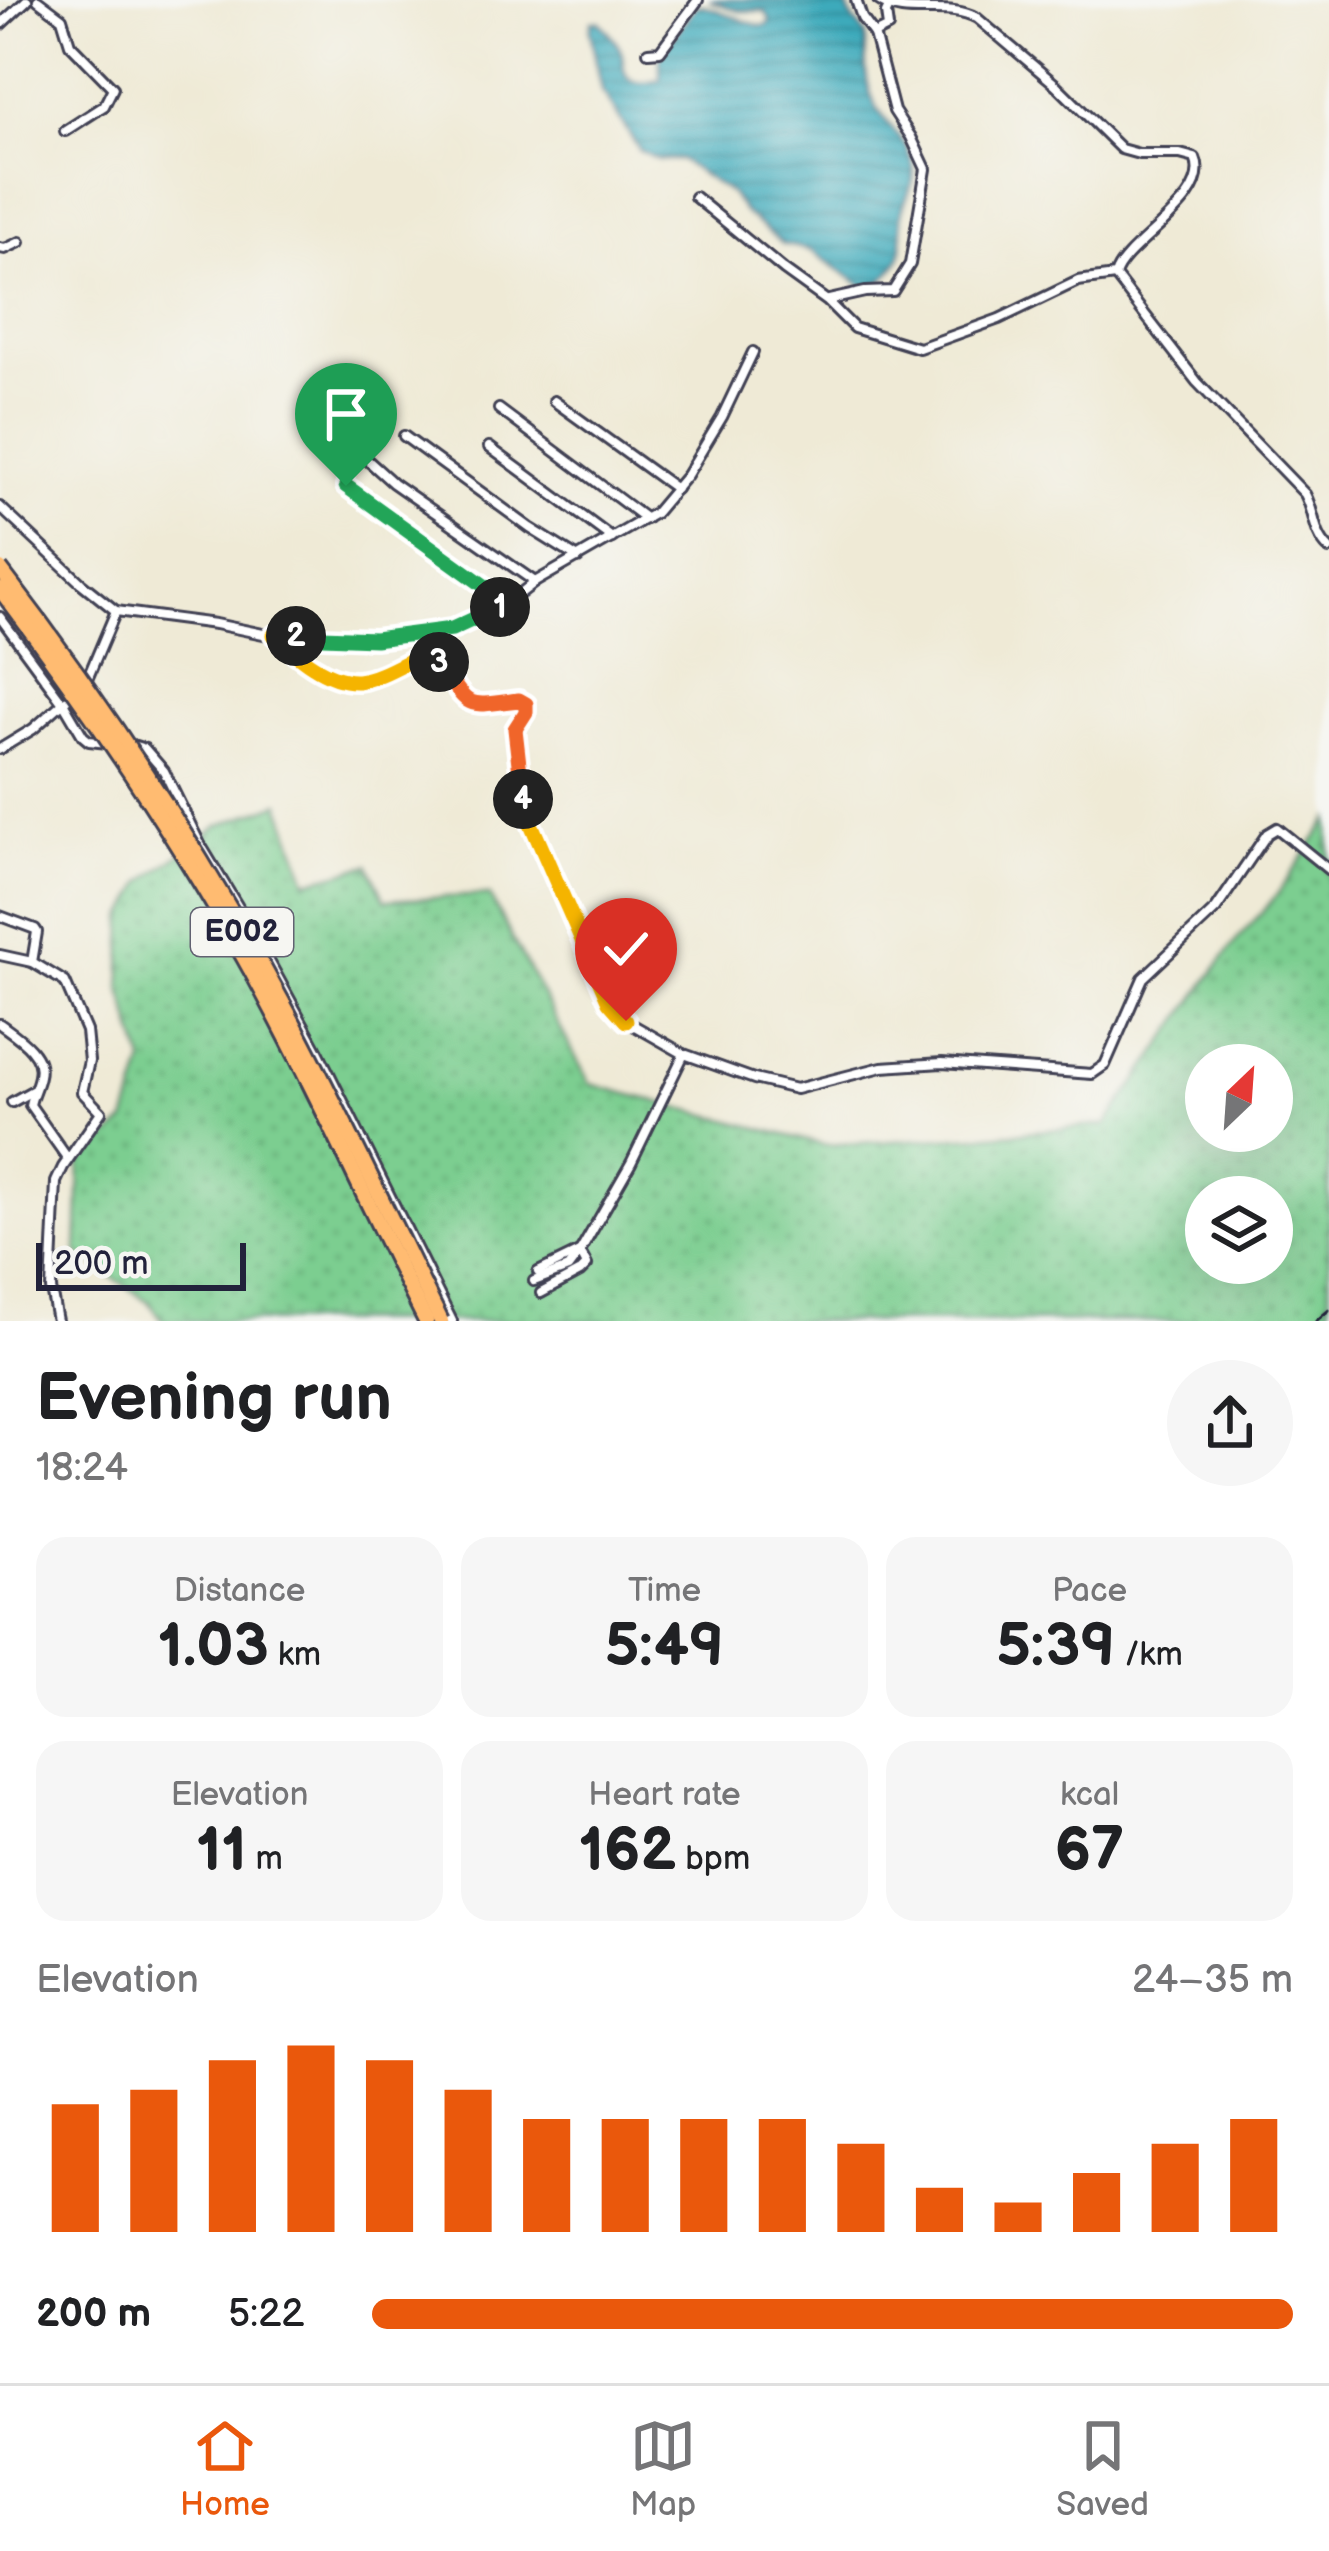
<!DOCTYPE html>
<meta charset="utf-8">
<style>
:root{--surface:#fff;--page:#f6f6f6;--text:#202124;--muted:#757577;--line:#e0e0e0;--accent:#ea580c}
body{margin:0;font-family:"Balsamiq Sans",sans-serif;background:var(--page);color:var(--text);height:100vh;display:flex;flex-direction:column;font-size:45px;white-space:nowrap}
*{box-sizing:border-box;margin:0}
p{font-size:39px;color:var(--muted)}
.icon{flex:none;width:66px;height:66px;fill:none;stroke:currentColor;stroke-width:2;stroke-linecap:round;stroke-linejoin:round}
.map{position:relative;height:1321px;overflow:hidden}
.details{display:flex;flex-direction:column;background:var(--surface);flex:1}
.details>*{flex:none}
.needle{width:78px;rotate:25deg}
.controls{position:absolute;left:1185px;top:1044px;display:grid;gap:24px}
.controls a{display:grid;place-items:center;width:108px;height:108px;border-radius:50%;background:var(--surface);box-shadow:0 12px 48px #0002;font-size:60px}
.scale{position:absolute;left:36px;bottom:30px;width:210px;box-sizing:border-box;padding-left:12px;border:6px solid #22223b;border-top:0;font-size:33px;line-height:42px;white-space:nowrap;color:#22223b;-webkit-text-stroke:9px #f6f6f2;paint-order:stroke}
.pin{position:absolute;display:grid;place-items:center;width:102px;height:102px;color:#fff;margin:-123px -51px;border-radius:50% 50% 50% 0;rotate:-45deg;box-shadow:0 0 12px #0007}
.pin .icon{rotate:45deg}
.km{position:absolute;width:60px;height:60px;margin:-30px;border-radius:50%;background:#222;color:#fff;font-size:33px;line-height:60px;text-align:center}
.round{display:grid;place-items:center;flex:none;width:126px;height:126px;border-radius:63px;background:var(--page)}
.head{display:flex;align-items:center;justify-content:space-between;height:204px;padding:0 36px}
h1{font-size:66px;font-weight:800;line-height:90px}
.figures{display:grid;grid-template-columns:repeat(3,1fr);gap:18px;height:204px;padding:12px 36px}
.figures div{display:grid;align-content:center;border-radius:30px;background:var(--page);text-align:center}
.figures b{font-size:60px;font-weight:800}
.figures small{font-size:33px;font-weight:400}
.figures p{font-size:33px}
.chart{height:336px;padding:24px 36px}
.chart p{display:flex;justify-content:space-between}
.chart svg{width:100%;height:216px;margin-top:12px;stroke:var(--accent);stroke-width:6}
ul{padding:0 36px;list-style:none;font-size:39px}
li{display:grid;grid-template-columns:192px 144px 1fr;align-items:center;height:90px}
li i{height:30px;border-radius:15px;background:var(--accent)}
.tab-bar{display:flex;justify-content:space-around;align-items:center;height:168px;border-top:3px solid var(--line);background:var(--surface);font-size:33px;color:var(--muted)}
.tab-bar a{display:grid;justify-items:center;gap:6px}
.tab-bar .active{color:var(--accent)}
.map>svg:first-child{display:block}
.grass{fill:url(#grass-dots);stroke:#4f7866;stroke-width:3;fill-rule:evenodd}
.water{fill:url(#water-rules);stroke:#2f667b;stroke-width:3}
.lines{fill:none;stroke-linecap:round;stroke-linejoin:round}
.street-casing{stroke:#414052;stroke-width:14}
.street{stroke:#fff;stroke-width:8}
.rail{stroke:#22223b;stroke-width:3}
.highway-bridge-casing{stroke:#414052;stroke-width:20;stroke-linecap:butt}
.highway-bridge{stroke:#ffbb71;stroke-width:14}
.split-1-casing{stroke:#fff;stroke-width:24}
.split-2-casing{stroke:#fff;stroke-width:24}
.split-3-casing{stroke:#fff;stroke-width:24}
.split-4-casing{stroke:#fff;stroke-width:24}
.split-5-casing{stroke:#fff;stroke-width:24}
.split-1{stroke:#22a559;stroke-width:15}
.split-2{stroke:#22a559;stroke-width:15}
.split-3{stroke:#f5b400;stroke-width:15}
.split-4{stroke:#f0652b;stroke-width:15}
.split-5{stroke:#f5b400;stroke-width:15}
.labels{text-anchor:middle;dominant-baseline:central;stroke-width:12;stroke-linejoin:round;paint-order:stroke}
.shield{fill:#f6f6f2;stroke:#626272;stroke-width:3}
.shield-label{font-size:30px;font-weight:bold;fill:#22223b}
</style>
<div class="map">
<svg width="1329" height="1321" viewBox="0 0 1329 1321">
<defs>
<pattern id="grass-dots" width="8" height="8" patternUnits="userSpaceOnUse" patternTransform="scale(3)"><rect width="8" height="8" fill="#7cce90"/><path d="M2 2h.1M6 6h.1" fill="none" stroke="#6bb17d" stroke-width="1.8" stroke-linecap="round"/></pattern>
<pattern id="water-rules" width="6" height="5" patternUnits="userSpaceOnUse" patternTransform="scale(3)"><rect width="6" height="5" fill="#3caabb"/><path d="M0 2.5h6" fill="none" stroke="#328a99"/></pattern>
</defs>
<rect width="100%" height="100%" fill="#f6f6f2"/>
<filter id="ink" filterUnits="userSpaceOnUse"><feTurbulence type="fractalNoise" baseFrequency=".00833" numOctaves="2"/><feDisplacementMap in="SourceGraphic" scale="24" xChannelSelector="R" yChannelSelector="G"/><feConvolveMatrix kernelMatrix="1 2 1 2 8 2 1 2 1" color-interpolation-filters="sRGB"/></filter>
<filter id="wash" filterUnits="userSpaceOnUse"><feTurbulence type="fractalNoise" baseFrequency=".004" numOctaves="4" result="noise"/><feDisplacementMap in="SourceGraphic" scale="48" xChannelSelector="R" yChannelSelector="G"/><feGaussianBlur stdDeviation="2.7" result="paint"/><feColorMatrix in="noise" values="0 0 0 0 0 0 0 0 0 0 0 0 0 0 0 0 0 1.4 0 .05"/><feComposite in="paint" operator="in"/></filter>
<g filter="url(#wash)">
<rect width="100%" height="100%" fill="#efead6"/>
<!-- grass -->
<path class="grass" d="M280,803l27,78 62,-16 16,35 104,-5 101,189 234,61 157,-9 125,-11 126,-179 44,-50 53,-77v502h-1166l-14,-19 -72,-49 3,-90 46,-41 18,-60 -23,-74 3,-69 19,-37 74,-56zM1206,1065h66v66h-66zM1206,1197h66v66h-66z"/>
<!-- water -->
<path class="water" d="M709,0h137l4,15 16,20c-1,26 -2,52 12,74 12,20 29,31 35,56 5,21 -12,34 -12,54 2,37 5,39 -24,67h-14l-53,-36 -27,-6 -39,-32 -13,-18 -51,-34h-21l-19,-9 -38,-60 -12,-60 2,-10h7c8,10 19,20 23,33 0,1 2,17 3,19 7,13 24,11 35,6v-22l36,-51 7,-1 56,21 8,-1 3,-5 -5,-9h-26z"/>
</g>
<g filter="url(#ink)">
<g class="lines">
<defs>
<g id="street">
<path d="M38,0l24,18 8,26 43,44 -9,18 -39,25"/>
<path d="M856,0l6,18 12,16 14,-7 -2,-14 3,-6"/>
<path d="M878,0c27,20 70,1 99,18l78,66 66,65 18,5h41l15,4c19,42 -72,86 -80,118l82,106 108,112c10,18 8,40 24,55"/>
<path d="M0,25l27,-25"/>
<path d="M648,52l12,-1 38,-51"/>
<path d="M695,197l89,73 43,31 27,27 65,20 80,-29 79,-38 37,-5"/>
<path d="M0,248l5,1 15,-7"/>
<path d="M829,300l36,-8 28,-1 17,-27 16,-95 -15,-32 -17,-26 -20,-77"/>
<path d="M554,401l122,88"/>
<path d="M499,409l147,110"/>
<path d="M404,436l126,92 48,30"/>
<path d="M489,447l123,91"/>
<path d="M354,448l39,35 142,99"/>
<path d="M346,486l162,117"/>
<path d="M0,507l81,76 35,28 99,13 53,11 107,4 77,-10 56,-26 27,-21 120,-69 32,-38 35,-58 31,-65"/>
<path d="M0,617l64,87 19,32 6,5 19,2"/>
<path d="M274,635c21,19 53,48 84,46 20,-2 45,-18 63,-26 22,1 32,29 44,46l7,3 52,-4 2,11 -11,18 10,81 84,192 17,19 58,33 70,25 42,10 86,-22 60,-4 150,11 13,-9 38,-87 73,-69 51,-75 10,-6 52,42"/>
<path d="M86,682l30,-71"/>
<path d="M129,744l16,5 19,22 36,73 52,86 67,123 133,268"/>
<path d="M0,749l33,-20 42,-37"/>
<path d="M0,916l35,13 2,3 -5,30 33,20 21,49 3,30 -7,31 19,20 -38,55 -7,15 -5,107 6,32"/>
<path d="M0,955l32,7"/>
<path d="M0,1024c16,12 45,29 39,52 -2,11 -7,18 -9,29l38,54"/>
<path d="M12,1102l20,-11"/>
<path d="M538,1272l41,-20"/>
<path d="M534,1281l34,-13 12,-16 51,-89 53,-109"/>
<path d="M541,1293l39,-21 7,-7 -7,-13"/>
</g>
</defs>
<!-- street casing -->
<use href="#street" class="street-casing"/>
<!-- street -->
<use href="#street" class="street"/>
<!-- rail -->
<path class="rail" d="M1316,1321l13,-11"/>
<defs>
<g id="highway-bridge">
<path d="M0,569c107,139 204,287 287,442 54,102 103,207 154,310"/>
<path d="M0,589c92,122 177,247 251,381 63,115 116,234 175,351"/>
</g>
</defs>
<!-- highway-bridge casing -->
<use href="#highway-bridge" class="highway-bridge-casing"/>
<!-- highway-bridge -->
<use href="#highway-bridge" class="highway-bridge"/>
</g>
</g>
<g class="lines" filter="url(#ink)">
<defs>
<path id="split-1" d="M346,486l162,117 -8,4"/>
<path id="split-2" d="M296,636l79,3 77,-10 48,-22"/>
<path id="split-3" d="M296,636l-22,-1c21,19 53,48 84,46 20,-2 45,-18 63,-26h9l9,7"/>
<path id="split-4" d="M439,662c32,48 24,45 80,38l7,4v8l-11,17 8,70"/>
<path id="split-5" d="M523,799l2,11 84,192 17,19"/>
</defs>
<!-- split-1 casing -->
<use href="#split-1" class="split-1-casing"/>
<!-- split-2 casing -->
<use href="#split-2" class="split-2-casing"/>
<!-- split-3 casing -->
<use href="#split-3" class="split-3-casing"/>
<!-- split-4 casing -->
<use href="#split-4" class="split-4-casing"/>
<!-- split-5 casing -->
<use href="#split-5" class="split-5-casing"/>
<!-- split-1 -->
<use href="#split-1" class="split-1"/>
<!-- split-2 -->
<use href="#split-2" class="split-2"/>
<!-- split-3 -->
<use href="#split-3" class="split-3"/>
<!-- split-4 -->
<use href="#split-4" class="split-4"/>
<!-- split-5 -->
<use href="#split-5" class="split-5"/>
</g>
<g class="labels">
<!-- shield labels -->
<rect class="shield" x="191" y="908" width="102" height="48" rx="9"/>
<g class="shield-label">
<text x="242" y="932">E002</text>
</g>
</g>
</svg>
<div class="controls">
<a><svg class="needle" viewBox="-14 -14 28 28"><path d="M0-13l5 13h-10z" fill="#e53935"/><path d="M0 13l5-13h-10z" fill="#757577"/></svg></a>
<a><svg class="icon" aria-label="layers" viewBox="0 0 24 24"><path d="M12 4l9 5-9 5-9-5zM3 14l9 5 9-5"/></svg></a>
</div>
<div class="scale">200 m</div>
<div class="pin" style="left:346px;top:486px;background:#1e9e55"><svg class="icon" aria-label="arrive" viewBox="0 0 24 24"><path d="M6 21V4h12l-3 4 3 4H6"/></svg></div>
<div class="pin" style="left:626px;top:1021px;background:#d93025"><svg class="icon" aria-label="check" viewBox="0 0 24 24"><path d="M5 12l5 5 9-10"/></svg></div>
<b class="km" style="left:500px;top:607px">1</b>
<b class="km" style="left:296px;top:636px">2</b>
<b class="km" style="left:439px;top:662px">3</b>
<b class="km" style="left:523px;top:799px">4</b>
</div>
<section class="details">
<div class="head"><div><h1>Evening run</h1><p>18:24</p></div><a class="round"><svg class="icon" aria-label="share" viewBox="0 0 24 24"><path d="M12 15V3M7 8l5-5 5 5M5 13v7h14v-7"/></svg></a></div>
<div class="figures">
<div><p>Distance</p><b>1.03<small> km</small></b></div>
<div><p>Time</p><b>5:49</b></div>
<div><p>Pace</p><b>5:39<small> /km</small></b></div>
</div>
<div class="figures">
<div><p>Elevation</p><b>11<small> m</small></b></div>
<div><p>Heart rate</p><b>162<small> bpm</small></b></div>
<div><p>kcal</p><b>67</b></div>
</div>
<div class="chart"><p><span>Elevation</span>24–35 m</p>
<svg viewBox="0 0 160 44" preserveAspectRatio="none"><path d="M5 44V18M15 44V15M25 44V9M35 44V6M45 44V9M55 44V15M65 44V21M75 44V21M85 44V21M95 44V21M105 44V26M115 44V35M125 44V38M135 44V32M145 44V26M155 44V21"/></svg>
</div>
<ul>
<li><b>200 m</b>5:22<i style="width:100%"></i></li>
</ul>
</section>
<nav class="tab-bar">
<a class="active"><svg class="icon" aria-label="home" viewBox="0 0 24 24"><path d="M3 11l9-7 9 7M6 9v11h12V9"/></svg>Home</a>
<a><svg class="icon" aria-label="map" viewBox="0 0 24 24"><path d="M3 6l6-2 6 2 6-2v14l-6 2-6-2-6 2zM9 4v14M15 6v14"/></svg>Map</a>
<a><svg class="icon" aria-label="saved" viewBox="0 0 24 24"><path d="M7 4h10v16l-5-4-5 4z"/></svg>Saved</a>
</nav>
